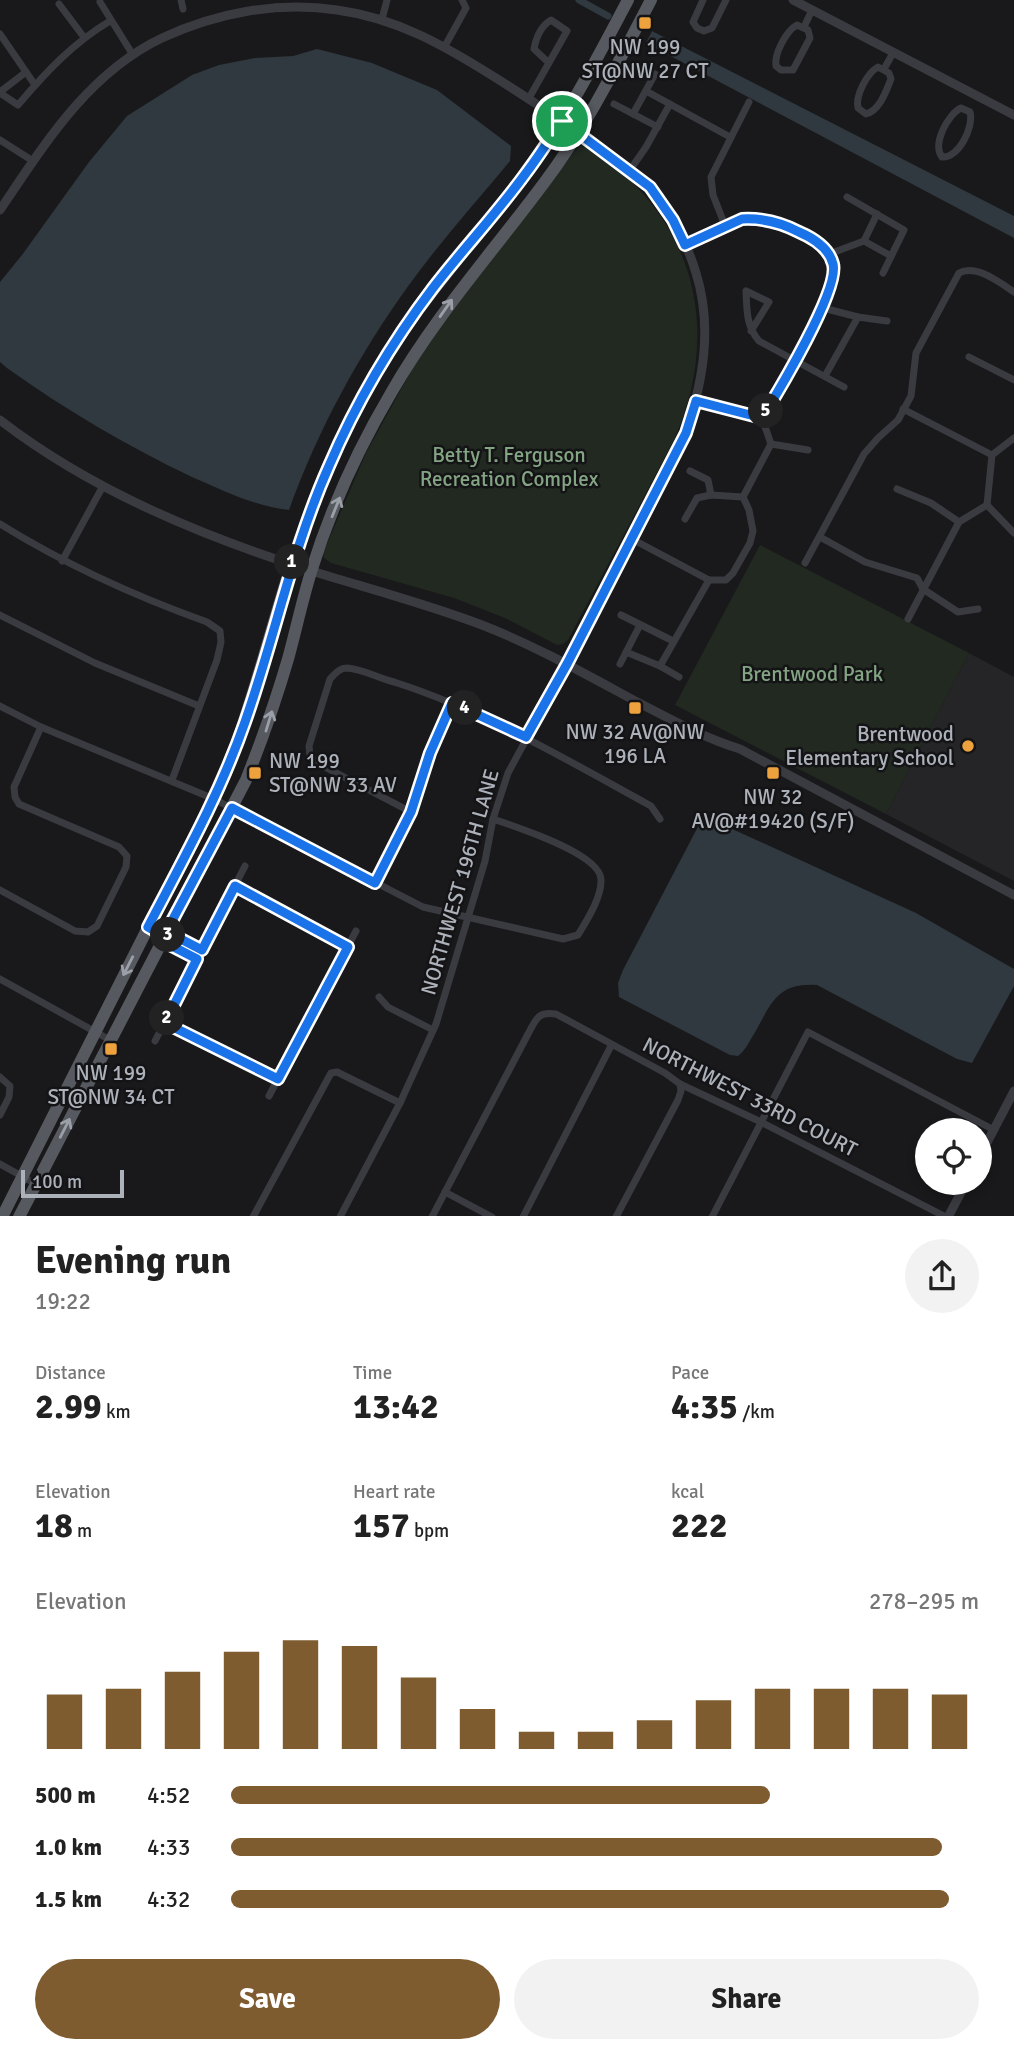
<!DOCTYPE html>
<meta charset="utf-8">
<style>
:root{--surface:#fff;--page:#f2f2f2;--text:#222;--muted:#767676;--accent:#7e5c2f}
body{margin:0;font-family:Signika,sans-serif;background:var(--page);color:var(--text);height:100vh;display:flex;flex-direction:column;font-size:26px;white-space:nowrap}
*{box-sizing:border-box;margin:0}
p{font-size:23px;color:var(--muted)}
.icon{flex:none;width:38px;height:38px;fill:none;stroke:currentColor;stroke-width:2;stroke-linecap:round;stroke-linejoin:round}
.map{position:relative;height:1216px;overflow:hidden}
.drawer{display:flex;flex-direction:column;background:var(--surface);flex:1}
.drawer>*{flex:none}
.buttons{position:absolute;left:915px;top:1118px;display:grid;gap:14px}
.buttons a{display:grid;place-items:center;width:77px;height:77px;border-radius:50%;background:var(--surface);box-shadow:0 4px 10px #0003;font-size:35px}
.scale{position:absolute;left:21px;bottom:18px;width:103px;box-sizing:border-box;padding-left:7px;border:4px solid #acb1ba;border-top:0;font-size:19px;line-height:24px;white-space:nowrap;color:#acb1ba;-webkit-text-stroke:5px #141416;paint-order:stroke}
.pin{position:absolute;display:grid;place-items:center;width:60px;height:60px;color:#fff;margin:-30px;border:4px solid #fff;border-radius:50%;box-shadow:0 2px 7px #0007}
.km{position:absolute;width:35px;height:35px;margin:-18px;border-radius:50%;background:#222;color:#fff;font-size:19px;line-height:35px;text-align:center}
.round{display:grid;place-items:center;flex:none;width:74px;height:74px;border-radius:37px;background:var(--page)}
.summary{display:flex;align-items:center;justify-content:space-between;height:119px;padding:0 35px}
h1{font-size:38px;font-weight:800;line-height:52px}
.figures{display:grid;grid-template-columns:repeat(3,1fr);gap:10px;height:119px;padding:7px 35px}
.figures div{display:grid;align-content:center}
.figures b{font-size:35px;font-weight:800}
.figures small{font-size:19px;font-weight:400}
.figures p{font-size:19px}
.chart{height:196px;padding:14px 35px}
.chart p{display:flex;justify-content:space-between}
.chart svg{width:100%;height:126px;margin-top:7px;stroke:var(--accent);stroke-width:6}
.action{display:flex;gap:14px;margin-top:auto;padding:14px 35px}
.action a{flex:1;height:80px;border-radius:42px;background:var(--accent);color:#fff;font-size:28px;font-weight:800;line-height:80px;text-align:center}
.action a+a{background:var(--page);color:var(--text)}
ul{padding:0 35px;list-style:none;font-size:23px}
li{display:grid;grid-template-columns:112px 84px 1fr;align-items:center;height:52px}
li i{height:18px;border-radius:9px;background:var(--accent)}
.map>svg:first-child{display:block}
.built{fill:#252528}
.green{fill:#212921}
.water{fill:#2f393f}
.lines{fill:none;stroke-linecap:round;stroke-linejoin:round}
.canal{stroke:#2f393f;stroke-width:7}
.minor{stroke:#3a3b40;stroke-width:7}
.tertiary{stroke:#3a3b40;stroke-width:9}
.primary{stroke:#56595f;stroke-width:12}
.oneway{stroke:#9b9fa8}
.route-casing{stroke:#fff;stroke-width:14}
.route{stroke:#1a73e8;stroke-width:9}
.poi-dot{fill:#eea23e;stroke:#141416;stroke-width:2.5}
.labels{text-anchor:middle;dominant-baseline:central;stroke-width:5;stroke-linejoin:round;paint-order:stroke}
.poi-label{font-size:21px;fill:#acb1ba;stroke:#141416}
.park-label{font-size:21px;fill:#84a583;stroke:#141416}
.street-label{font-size:21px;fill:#acb1ba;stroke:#141416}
</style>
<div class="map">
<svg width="1014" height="1217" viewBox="0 0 1014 1217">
<rect width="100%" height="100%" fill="#19191b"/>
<!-- built -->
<path class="built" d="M969,653l45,24v204l-128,-67z"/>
<!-- green -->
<g class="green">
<path d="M581,146c19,4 39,24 52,37 72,72 81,169 40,259l-105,198 -5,4 -6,1 -52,-27 -51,-20 -123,-35 -7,-5 -1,-5 43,-100 50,-91 22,-34 138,-179z"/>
<path d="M760,545l209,108 -83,161 -211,-109z"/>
</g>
<!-- water -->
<g class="water">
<path d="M652,31l362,185v22l-368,-195z"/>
<path d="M317,49l55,14 65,27 74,56 -1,15c-34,41 -70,81 -101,124 -50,69 -91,145 -120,225 -35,-4 -65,-19 -97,-33 -65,-31 -126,-67 -185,-109l-7,-6v-80l22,-27 67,-93 38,-46 65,-41 27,-10 36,-7 38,-2z"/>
<path d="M706,817l210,96 98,56v17l-42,77 -15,-4 -140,-74c-41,-2 -45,18 -63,49 -5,8 -9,17 -16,22l-8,-1 -111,-58 -1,-14 5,-13 79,-151z"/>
</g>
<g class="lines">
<!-- canal -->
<path class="canal" d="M579,0l29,16"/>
<!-- minor -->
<g class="minor">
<path d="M181,0l2,9"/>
<path d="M703,0l-10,22 4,6 7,3 8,-3 14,-28"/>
<path d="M100,2l33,53"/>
<path d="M59,4l24,32"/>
<path d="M382,19l5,-19"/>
<path d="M797,25l11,5 2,8 -17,32h-12l-5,-4c-2,-12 10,-35 21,-41z"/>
<path d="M804,27l8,-17"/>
<path d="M0,34l35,51"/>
<path d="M445,46l21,-38 -4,-8"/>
<path d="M878,67l11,6 2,6c-5,12 -11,31 -25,35l-8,-6c-3,-12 9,-35 20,-41z"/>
<path d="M884,69l9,-16"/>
<path d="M646,91l84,46"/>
<path d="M0,92l26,-20"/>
<path d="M0,93l18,12c28,-33 55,-62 92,-84"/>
<path d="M529,98l38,-67 -16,-11c-10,6 -15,18 -17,29l15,14"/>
<path d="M614,104l44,23"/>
<path d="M961,108l9,4c4,15 -11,46 -28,45 -10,-13 6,-43 19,-49z"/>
<path d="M633,114l22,-40"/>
<path d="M0,140l33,21"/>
<path d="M630,170l16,-23 24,-43"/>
<path d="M847,197l57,33 -21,43"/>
<path d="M726,228l-13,-33 -2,-18 38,-75"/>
<path d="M864,241l27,15"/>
<path d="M829,254l35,-13 13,-27"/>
<path d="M823,308l35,9 29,4"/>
<path d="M751,331l18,-29 -23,-11c1,19 0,35 13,50l85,46"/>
<path d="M969,357l45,23"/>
<path d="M825,376l33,-59"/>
<path d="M696,401l66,17"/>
<path d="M903,409l89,46"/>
<path d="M771,444l37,6"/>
<path d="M690,471l18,9 3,15"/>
<path d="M897,489l34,14 28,19"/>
<path d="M987,505l27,28"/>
<path d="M685,519l12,-21 14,-3 32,2"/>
<path d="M0,524c66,41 134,72 207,98l13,9 1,11 -4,18 -45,120"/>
<path d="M820,537l45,25 52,16 6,11 35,23 20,-3"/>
<path d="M632,539l77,41h17l7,-7 17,-30 3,-12 -4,-21 -6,-13 28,-53 -9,-26c16,-26 78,-129 71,-154 -4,-16 -20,-26 -34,-32 -17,-9 -38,-14 -57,-13l-57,26"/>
<path d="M62,561l41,-75"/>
<path d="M805,563l59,-109 14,-16 20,-18 13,-24 5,-43 43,-80c17,-9 40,9 55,19"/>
<path d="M0,615l95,48 104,43"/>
<path d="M621,615l52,26"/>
<path d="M908,619l51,-97 28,-17 5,-50 22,-17"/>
<path d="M626,652l34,14 49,-86"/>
<path d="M620,664l20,-39"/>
<path d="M660,666l19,11"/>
<path d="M0,706l41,21 173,72 209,108 140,32 15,-4c9,-15 24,-38 23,-56 -2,-26 -85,-52 -108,-60"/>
<path d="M411,812l-90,-47 -11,-9 -1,-10 21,-67c5,-5 9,-11 17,-11 15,1 32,10 47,14 91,29 173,78 257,124l9,13"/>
<path d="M375,883l36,-71 19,-59 22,-50"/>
<path d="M235,886l113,61"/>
<path d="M0,890l75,41 13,1 9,-6 29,-59 1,-11 -8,-9 -100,-43 -4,-7 -1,-10 27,-60"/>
<path d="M148,927l16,9 4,8 29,15"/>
<path d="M165,936l8,-1 29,15"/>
<path d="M0,979l110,61"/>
<path d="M379,997l9,10 45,23"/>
<path d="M165,1023l113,56"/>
<path d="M155,1041l90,-175"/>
<path d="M0,1077l10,9 -1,11 -9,18"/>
<path d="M269,1096l87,-165"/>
<path d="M0,1164l36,20"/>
<path d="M445,1192l47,25"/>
<path d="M253,1217l78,-144 6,-1 63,31"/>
<path d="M340,1217l60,-114 36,-79 49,-163 8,-42 15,-46 59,-109"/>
<path d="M432,1217l96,-183c8,-14 9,-23 28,-20l109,59 15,11 81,38 185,95"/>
<path d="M523,1217l88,-171"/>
<path d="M616,1217l62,-117 3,-9 -1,-7"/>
<path d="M712,1217l96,-185 186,98"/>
</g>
<!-- tertiary -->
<g class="tertiary">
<path d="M793,0l221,115"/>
<path d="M0,210c44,-65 88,-137 162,-172 54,-25 115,-37 175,-28 60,8 108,36 159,68 33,21 66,42 97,65 19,14 43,27 58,46 20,24 36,54 45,84 17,54 7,108 -10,160l-119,231"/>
<path d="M0,420c92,71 204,117 315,152 55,17 112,32 167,53 54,21 105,50 157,78 33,17 65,35 101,46l274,146"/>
<path d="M980,1156l34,-65"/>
<path d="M948,1217l18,-34"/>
</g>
<!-- primary -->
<g class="primary">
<path d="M2,1217l224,-444c26,-68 43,-138 65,-207 20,-64 48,-126 80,-184 43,-77 103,-139 155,-209 40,-54 70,-113 102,-173"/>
<path d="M19,1217l227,-437c16,-40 30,-80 42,-121 8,-29 14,-58 23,-87 19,-62 47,-123 80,-179 44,-77 101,-140 153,-210 43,-57 74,-120 107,-183"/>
</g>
</g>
<!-- one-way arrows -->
<defs><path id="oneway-shaft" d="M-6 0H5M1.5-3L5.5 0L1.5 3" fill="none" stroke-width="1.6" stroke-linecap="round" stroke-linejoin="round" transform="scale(1.75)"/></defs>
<g class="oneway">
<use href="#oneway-shaft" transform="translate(446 308) rotate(-55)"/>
<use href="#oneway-shaft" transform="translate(336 507) rotate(-68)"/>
<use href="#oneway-shaft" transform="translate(269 721) rotate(-73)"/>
<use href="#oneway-shaft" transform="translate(128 966) rotate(117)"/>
<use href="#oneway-shaft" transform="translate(65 1128) rotate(-63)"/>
</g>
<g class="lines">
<defs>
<path id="route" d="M562,121c-12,17 -23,35 -36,52 -29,40 -63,76 -93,115 -41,54 -77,115 -104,178 -37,83 -54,171 -84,256 -25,72 -62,138 -97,205l16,9 4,8 29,15 -32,64 113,56 70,-132 -113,-61 -33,64 -29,-15 -9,1 68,-128 143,75 36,-71 19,-59 22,-50 74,34 41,-73 119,-231 10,-32 66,17c16,-26 78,-129 71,-154 -4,-16 -20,-26 -34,-32 -17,-9 -38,-14 -57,-13l-57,26 -12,-25 -23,-33 -88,-66"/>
</defs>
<!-- route casing -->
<use href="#route" class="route-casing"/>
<!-- route -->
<use href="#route" class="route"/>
</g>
<!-- markers -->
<g class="poi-dot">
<rect x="638" y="16" width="14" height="14" rx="3.5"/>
<rect x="628" y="701" width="14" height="14" rx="3.5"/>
<circle cx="968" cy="746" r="7"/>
<rect x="248" y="766" width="14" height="14" rx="3.5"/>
<rect x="766" y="766" width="14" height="14" rx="3.5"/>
<rect x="104" y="1042" width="14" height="14" rx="3.5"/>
</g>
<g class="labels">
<!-- poi labels -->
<g class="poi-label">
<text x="645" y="47">NW 199<tspan x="645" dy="24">ST@NW 27 CT</tspan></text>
<text x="635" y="732">NW 32 AV@NW<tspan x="635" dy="24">196 LA</tspan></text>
<text x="954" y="734" text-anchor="end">Brentwood<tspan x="954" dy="24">Elementary School</tspan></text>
<text x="269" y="761" text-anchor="start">NW 199<tspan x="269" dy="24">ST@NW 33 AV</tspan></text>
<text x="773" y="797">NW 32<tspan x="773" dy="24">AV@#19420 (S/F)</tspan></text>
<text x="111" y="1073">NW 199<tspan x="111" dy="24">ST@NW 34 CT</tspan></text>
</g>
<!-- park labels -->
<g class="park-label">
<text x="509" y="455">Betty T. Ferguson<tspan x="509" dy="24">Recreation Complex</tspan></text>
<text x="812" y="674">Brentwood Park</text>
</g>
<!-- street labels -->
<g class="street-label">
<text transform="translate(460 882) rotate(-74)">NORTHWEST 196TH LANE</text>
<text transform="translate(750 1097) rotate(27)">NORTHWEST 33RD COURT</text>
</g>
</g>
</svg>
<div class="buttons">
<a><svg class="icon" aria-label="locate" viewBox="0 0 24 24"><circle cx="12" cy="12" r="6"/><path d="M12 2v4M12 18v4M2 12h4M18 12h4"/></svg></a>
</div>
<div class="scale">100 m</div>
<div class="pin" style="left:562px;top:121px;background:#1e9e55"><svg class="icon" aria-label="arrive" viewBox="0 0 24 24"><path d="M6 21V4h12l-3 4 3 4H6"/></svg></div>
<b class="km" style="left:292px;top:562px">1</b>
<b class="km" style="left:167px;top:1018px">2</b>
<b class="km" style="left:168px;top:935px">3</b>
<b class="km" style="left:465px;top:708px">4</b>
<b class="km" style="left:766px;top:411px">5</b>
</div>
<section class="drawer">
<div class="summary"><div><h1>Evening run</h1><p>19:22</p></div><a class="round"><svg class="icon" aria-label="share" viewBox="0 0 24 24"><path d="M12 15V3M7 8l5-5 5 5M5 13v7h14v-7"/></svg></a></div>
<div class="figures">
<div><p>Distance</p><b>2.99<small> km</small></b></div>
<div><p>Time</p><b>13:42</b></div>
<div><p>Pace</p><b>4:35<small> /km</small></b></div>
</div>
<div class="figures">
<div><p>Elevation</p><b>18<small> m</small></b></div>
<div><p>Heart rate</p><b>157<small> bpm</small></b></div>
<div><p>kcal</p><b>222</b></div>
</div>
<div class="chart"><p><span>Elevation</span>278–295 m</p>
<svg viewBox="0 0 160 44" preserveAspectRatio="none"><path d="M5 44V25M15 44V23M25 44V17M35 44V10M45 44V6M55 44V8M65 44V19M75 44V30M85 44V38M95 44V38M105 44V34M115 44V27M125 44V23M135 44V23M145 44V23M155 44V25"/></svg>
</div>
<ul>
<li><b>500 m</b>4:52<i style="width:72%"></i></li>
<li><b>1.0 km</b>4:33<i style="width:95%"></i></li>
<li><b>1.5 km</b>4:32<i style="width:96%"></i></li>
</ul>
<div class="action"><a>Save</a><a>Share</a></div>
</section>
